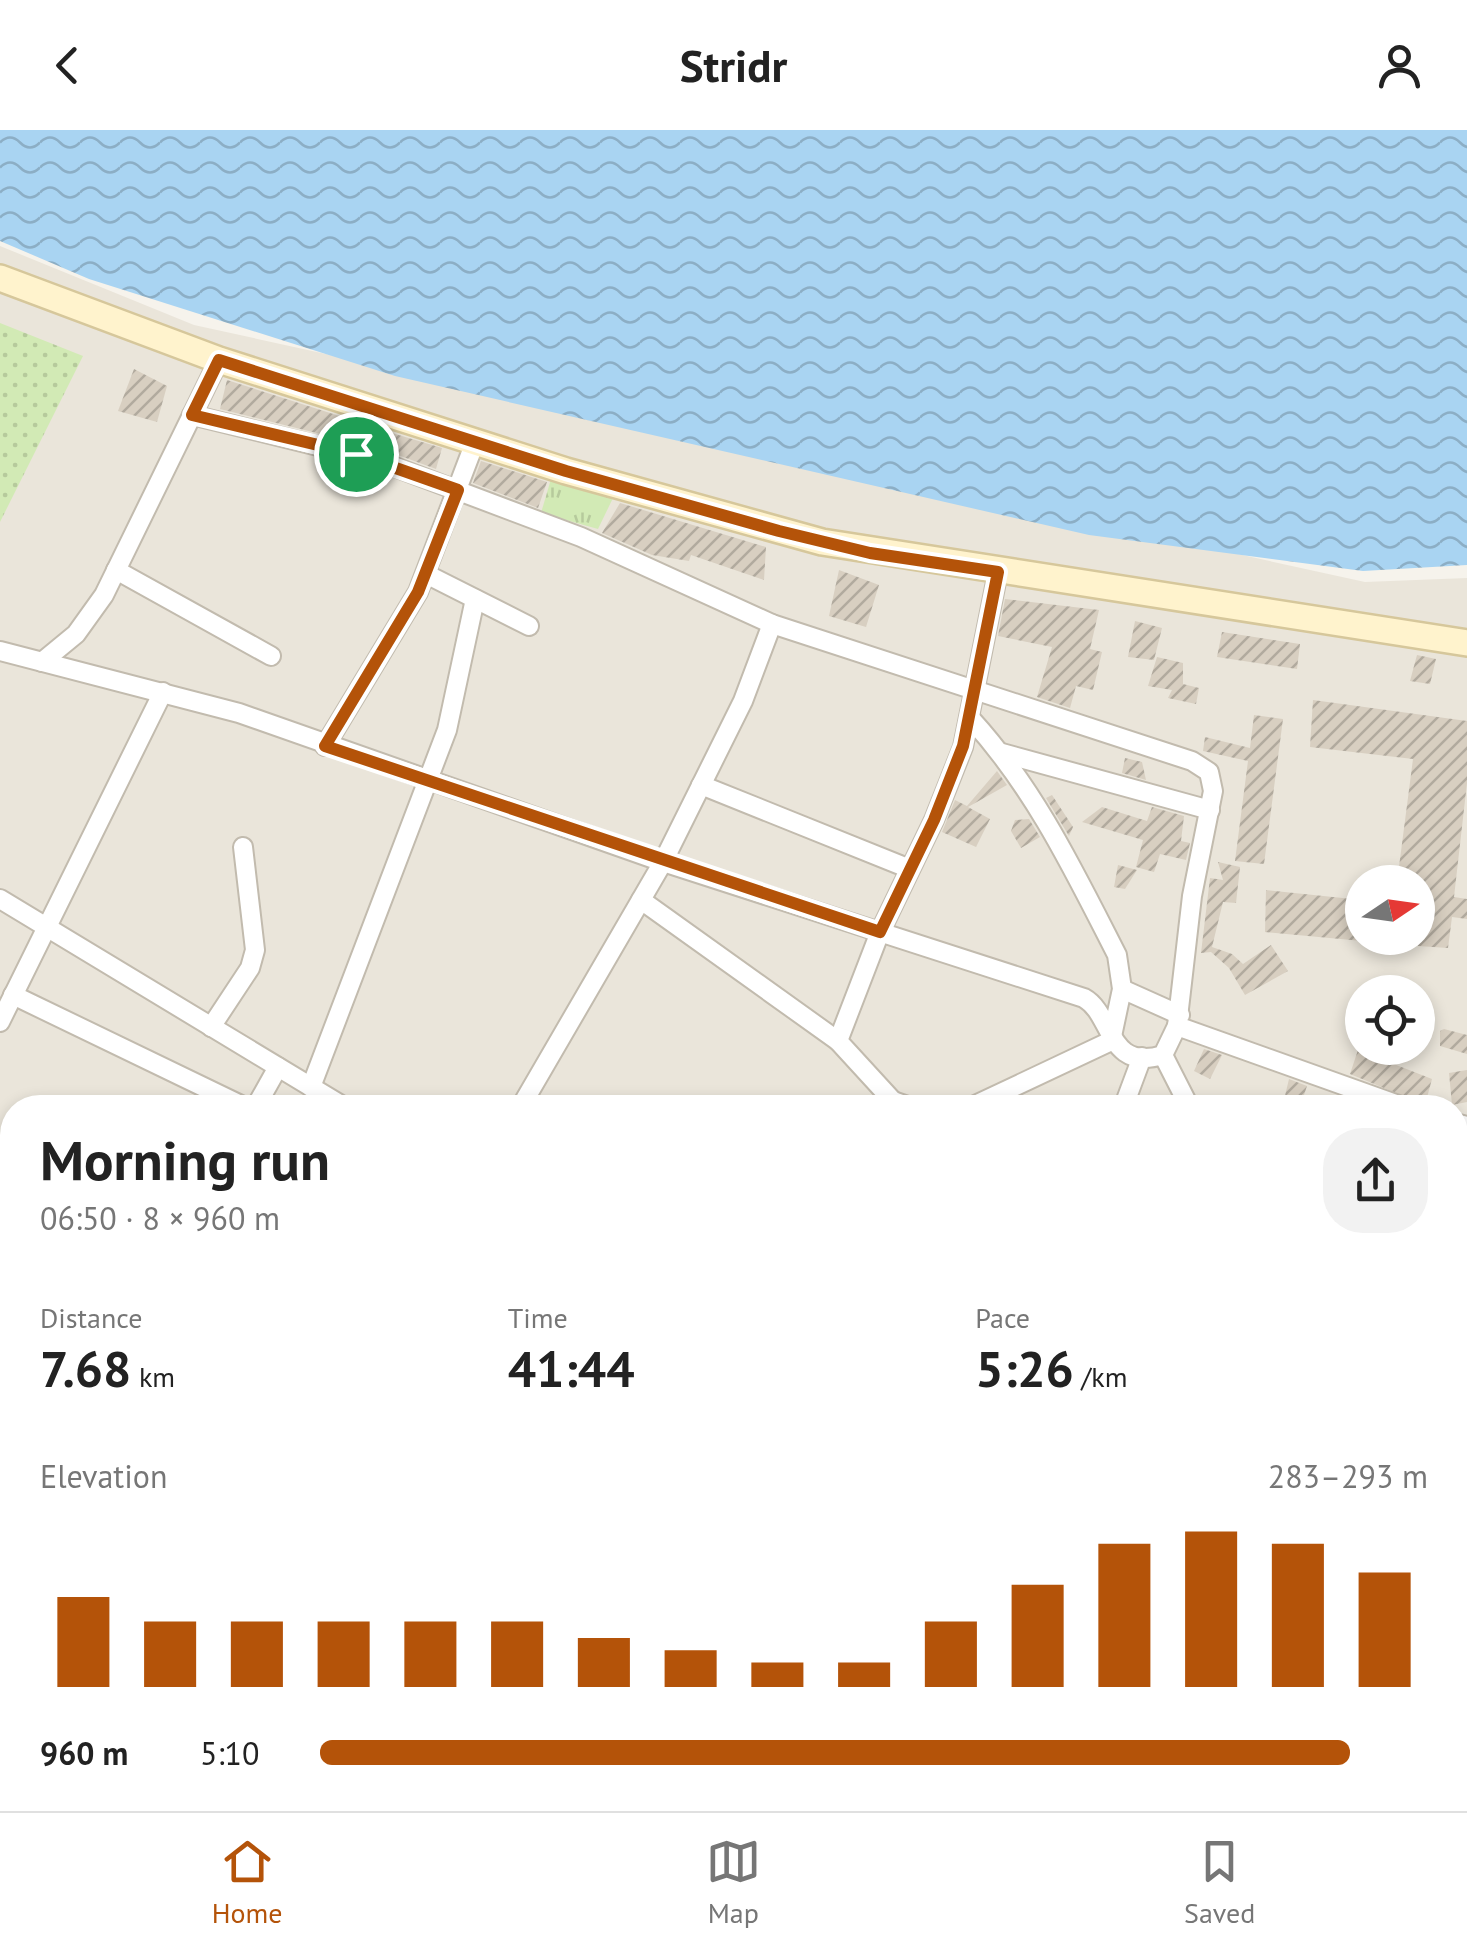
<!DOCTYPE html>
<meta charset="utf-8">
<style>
:root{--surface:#fff;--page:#f2f2f2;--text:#222;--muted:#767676;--line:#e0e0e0;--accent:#b45309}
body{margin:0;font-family:"PT Sans",sans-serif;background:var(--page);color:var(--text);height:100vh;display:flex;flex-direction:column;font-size:38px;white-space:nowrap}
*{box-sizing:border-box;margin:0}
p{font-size:32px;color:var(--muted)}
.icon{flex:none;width:55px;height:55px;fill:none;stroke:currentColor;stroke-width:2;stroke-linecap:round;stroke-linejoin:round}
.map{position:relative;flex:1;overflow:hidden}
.panel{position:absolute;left:0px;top:965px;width:1468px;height:718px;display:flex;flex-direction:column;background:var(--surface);border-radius:40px 40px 0 0;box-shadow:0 5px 15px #0003}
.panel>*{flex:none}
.needle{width:65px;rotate:77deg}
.controls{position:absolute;left:1345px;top:735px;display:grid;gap:20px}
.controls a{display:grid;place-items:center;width:90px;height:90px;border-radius:50%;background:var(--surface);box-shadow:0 5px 15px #0003;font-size:50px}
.pin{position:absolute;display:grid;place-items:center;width:85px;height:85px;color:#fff;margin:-42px;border:5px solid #fff;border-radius:50%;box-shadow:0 2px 10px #0007}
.round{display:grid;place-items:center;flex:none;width:105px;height:105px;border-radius:40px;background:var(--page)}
.overview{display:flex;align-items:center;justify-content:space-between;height:170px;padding:0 40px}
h1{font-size:55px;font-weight:800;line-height:75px}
.stats{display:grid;grid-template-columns:repeat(3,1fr);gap:15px;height:170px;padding:10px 40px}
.stats div{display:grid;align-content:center}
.stats b{font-size:50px;font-weight:800}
.stats small{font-size:28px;font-weight:400}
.stats p{font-size:28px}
.chart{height:280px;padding:20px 40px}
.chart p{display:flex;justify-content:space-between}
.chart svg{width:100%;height:180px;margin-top:10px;stroke:var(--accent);stroke-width:6}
ul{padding:0 40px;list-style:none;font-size:32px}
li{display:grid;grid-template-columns:160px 120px 1fr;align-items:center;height:75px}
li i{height:25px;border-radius:12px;background:var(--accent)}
header{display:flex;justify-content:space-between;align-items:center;height:130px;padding:0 40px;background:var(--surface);font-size:45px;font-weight:800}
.tab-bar{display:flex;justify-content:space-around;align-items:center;height:140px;border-top:2px solid var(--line);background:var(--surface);font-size:28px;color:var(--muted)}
.tab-bar a{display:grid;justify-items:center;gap:5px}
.tab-bar .selected{color:var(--accent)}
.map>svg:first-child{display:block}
.residential{fill:#eae5da;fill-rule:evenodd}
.grass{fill:url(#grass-dots)}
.park{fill:url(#park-tufts)}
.water{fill:url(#water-waves)}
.building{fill:url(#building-hatch)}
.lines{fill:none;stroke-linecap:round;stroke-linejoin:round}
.street-casing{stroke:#c2bbae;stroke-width:22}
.secondary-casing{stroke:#d6c79b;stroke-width:30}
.street{stroke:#fff;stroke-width:18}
.secondary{stroke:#fff3cd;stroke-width:25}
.route-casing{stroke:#fff;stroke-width:20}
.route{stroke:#b45309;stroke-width:12}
</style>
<header><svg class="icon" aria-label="back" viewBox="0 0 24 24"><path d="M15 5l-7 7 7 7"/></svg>Stridr<svg class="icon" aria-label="person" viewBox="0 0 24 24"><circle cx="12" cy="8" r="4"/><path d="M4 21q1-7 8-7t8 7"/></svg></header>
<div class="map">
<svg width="1467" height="1681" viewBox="0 0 1467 1681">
<defs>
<pattern id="grass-dots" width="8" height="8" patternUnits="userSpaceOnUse" patternTransform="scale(2.5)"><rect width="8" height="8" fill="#d2eab5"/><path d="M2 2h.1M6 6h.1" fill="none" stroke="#b6ca9c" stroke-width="1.8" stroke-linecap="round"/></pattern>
<pattern id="park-tufts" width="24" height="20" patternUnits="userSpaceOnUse" patternTransform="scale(2.5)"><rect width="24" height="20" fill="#d2eab5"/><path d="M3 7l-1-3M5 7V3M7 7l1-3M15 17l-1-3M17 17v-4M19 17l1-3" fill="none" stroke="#b6ca9c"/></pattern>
<pattern id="water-waves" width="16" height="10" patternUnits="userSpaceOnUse" patternTransform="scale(2.5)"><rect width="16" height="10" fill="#a9d4f2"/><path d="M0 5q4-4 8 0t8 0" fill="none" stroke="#8caec5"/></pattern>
<pattern id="building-hatch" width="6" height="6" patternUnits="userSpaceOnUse" patternTransform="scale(2.5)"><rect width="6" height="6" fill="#d8cfc1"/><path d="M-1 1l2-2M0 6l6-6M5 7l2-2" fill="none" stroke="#b1aa9e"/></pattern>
</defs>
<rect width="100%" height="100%" fill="#f6f3ec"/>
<!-- residential -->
<path class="residential" d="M0,116l194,79 1171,257 102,-4v1233h-1467zM1362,752h56v56h-56zM1362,862h56v56h-56zM12,978h1443v692h-1443z"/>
<!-- grass -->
<path class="grass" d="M0,193l83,33 -83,166z"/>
<!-- park -->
<path class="park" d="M551,349l62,19 -15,31 -57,-16z"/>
<!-- water -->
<path class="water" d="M0,0h1467v435l-104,6 -274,-36 -694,-159 -306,-97 -89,-38z"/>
<!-- building -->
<g class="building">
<path d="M134,239l33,17 -10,36 -39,-11z"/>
<path d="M227,250l147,47 -9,18 -145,-36z"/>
<path d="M392,303l50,15 -6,21 -49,-18z"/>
<path d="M481,331l66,21 -9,26 -65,-25z"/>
<path d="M620,373l146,44 -2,33 -73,-25 -2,6 -37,-6 -50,-22z"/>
<path d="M839,440l40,15 -13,42 -37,-11z"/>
<path d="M1005,469l94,11 -9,39 12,3 -9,38 -17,-4 -6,22 -33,-11 15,-50 -54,-11z"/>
<path d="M1135,491l27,7 -8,32 -26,-3z"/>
<path d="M1222,502l78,12 -3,25 -80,-12z"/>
<path d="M1417,525l19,4 -6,25 -20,-3z"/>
<path d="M1157,527l26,6v21l16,4 -3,16 -28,-6 4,-8 -24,-4z"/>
<path d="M1313,570l154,21v62l-13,114 13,2v20l-15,-2 -4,31 -30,-2v-64h-21l16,-123 -103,-12z"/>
<path d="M1254,585l29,4 -19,145 -29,-3 13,-100 -45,-10 2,-14 45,11z"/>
<path d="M1125,628l17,4 4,18 -24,-7z"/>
<path d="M997,641l10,14 -39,22 22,12 -14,28 -34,-15 13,-32 12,6z"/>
<path d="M1052,665l21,32 -4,9 -23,-38z"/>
<path d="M1102,677l45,14 5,-14 32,9 -3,25 9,2 -4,17 -26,-6 -6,18 -18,-5 7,-27 -61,-18z"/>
<path d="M1029,689l11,18 -19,11 -10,-17 4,-11z"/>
<path d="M1218,732l22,5 -4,36 -13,-1 -11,45 20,7 11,10 28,-19 17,26 -43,24 -16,-27 -18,-16 -10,1 9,-75 13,2z"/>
<path d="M1118,735l19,5 -12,19 -11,-2z"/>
<path d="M1266,760l96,10v41l-97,-9z"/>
<path d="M1444,899l23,6v19l-27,-8v-15z"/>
<path d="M1204,919l18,6 -12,24 -16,-8z"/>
<path d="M1358,920l74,29 -7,26 -75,-31z"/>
<path d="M1467,940v32l-15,3 -3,-32z"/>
<path d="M1289,949l18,7 -7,21 -17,-3z"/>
<path d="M0,1605l12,7v26l-12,-7z"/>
</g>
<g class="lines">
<defs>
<g id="street">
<path d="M192,285l187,46 202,76 191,87 420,137 17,11 4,19 -21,105 -15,130"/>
<path d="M116,440l155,86"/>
<path d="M426,444l103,52"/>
<path d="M772,494l-29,77 -80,161 421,136c29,16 23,74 79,57l14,-29 230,82"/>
<path d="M0,521l239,62 424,149 -143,246"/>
<path d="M42,532l34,-28 28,-39 115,-235"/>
<path d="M325,616l93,-154 57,-150"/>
<path d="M1002,623l208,57"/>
<path d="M701,655l209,84"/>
<path d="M0,769l346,209"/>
<path d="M641,770l197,141"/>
<path d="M1122,859l58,26"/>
<path d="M13,865l234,113"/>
<path d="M0,892l163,-330"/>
<path d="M211,897l39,-59 5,-18 -12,-103"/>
<path d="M1163,925l27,53"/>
<path d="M311,957l136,-357 28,-131"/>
<path d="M893,971l-55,-60 42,-109 54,-112 29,-73 35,-175"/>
<path d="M255,978l23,-41"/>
<path d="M878,978l15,-7 20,7"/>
<path d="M969,978l142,-67 11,-52 -5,-34c-43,-84 -82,-166 -146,-236"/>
<path d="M1123,978l19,-51"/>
<path d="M1455,993l12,3"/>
<path d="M0,1108l12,7"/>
<path d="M1455,1176l12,3"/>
<path d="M0,1257l12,5"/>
<path d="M1455,1318l12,-7"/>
<path d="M0,1343l12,-33"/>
<path d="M0,1441l12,4"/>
<path d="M1455,1496l12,24"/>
<path d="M0,1589l12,-28"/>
<path d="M1455,1635l12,8"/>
<path d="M0,1657l12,9"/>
<path d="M18,1670l16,11"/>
<path d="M456,1670l26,11"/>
<path d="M854,1670l25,11"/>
<path d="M1073,1670l22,11"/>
<path d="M1387,1670l20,11"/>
<path d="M108,1681l6,-11"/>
<path d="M207,1681l5,-11"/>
<path d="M607,1681l2,-11"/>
<path d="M701,1681l3,-11"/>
<path d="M831,1681l4,-11"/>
<path d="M949,1681l5,-11"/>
<path d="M1435,1681l15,-11"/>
</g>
<path id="secondary" d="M0,148l219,82 347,111 256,71 645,101"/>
</defs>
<!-- street casing -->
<use href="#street" class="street-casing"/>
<!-- secondary casing -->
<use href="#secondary" class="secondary-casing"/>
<!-- street -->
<use href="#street" class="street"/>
<!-- secondary -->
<use href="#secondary" class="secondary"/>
</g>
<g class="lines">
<defs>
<path id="route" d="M219,230l347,111 213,60 91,22 128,19 -35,174 -29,74 -54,112 -555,-186 93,-154 40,-102 -102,-36 -164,-39z"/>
</defs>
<!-- route casing -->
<use href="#route" class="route-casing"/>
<!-- route -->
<use href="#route" class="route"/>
</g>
</svg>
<div class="controls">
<a><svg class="needle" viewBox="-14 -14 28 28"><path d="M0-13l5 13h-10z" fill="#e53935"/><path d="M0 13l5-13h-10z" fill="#767676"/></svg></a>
<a><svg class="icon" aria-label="locate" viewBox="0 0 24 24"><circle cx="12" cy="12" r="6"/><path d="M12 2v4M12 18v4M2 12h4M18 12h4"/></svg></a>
</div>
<div class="pin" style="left:356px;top:324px;background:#1e9e55"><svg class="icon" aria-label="arrive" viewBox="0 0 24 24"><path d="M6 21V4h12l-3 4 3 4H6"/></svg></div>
<section class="panel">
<div class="overview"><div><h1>Morning run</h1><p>06:50 · 8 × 960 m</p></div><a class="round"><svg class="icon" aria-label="share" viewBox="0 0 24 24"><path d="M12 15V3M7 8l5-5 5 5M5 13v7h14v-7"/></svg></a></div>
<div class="stats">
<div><p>Distance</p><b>7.68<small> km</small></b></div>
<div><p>Time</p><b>41:44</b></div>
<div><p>Pace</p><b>5:26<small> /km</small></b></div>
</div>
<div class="chart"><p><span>Elevation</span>283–293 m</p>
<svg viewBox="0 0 160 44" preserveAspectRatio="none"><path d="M5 44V22M15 44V28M25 44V28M35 44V28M45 44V28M55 44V28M65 44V32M75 44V35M85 44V38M95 44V38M105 44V28M115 44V19M125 44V9M135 44V6M145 44V9M155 44V16"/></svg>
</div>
<ul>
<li><b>960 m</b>5:10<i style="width:93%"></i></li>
</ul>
</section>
</div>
<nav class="tab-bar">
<a class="selected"><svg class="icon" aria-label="home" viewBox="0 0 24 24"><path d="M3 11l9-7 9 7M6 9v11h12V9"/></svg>Home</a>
<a><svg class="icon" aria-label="map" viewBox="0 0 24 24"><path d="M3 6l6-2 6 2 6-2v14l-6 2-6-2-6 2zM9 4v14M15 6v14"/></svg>Map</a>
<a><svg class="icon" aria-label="saved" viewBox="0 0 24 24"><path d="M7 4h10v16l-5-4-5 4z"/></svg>Saved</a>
</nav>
